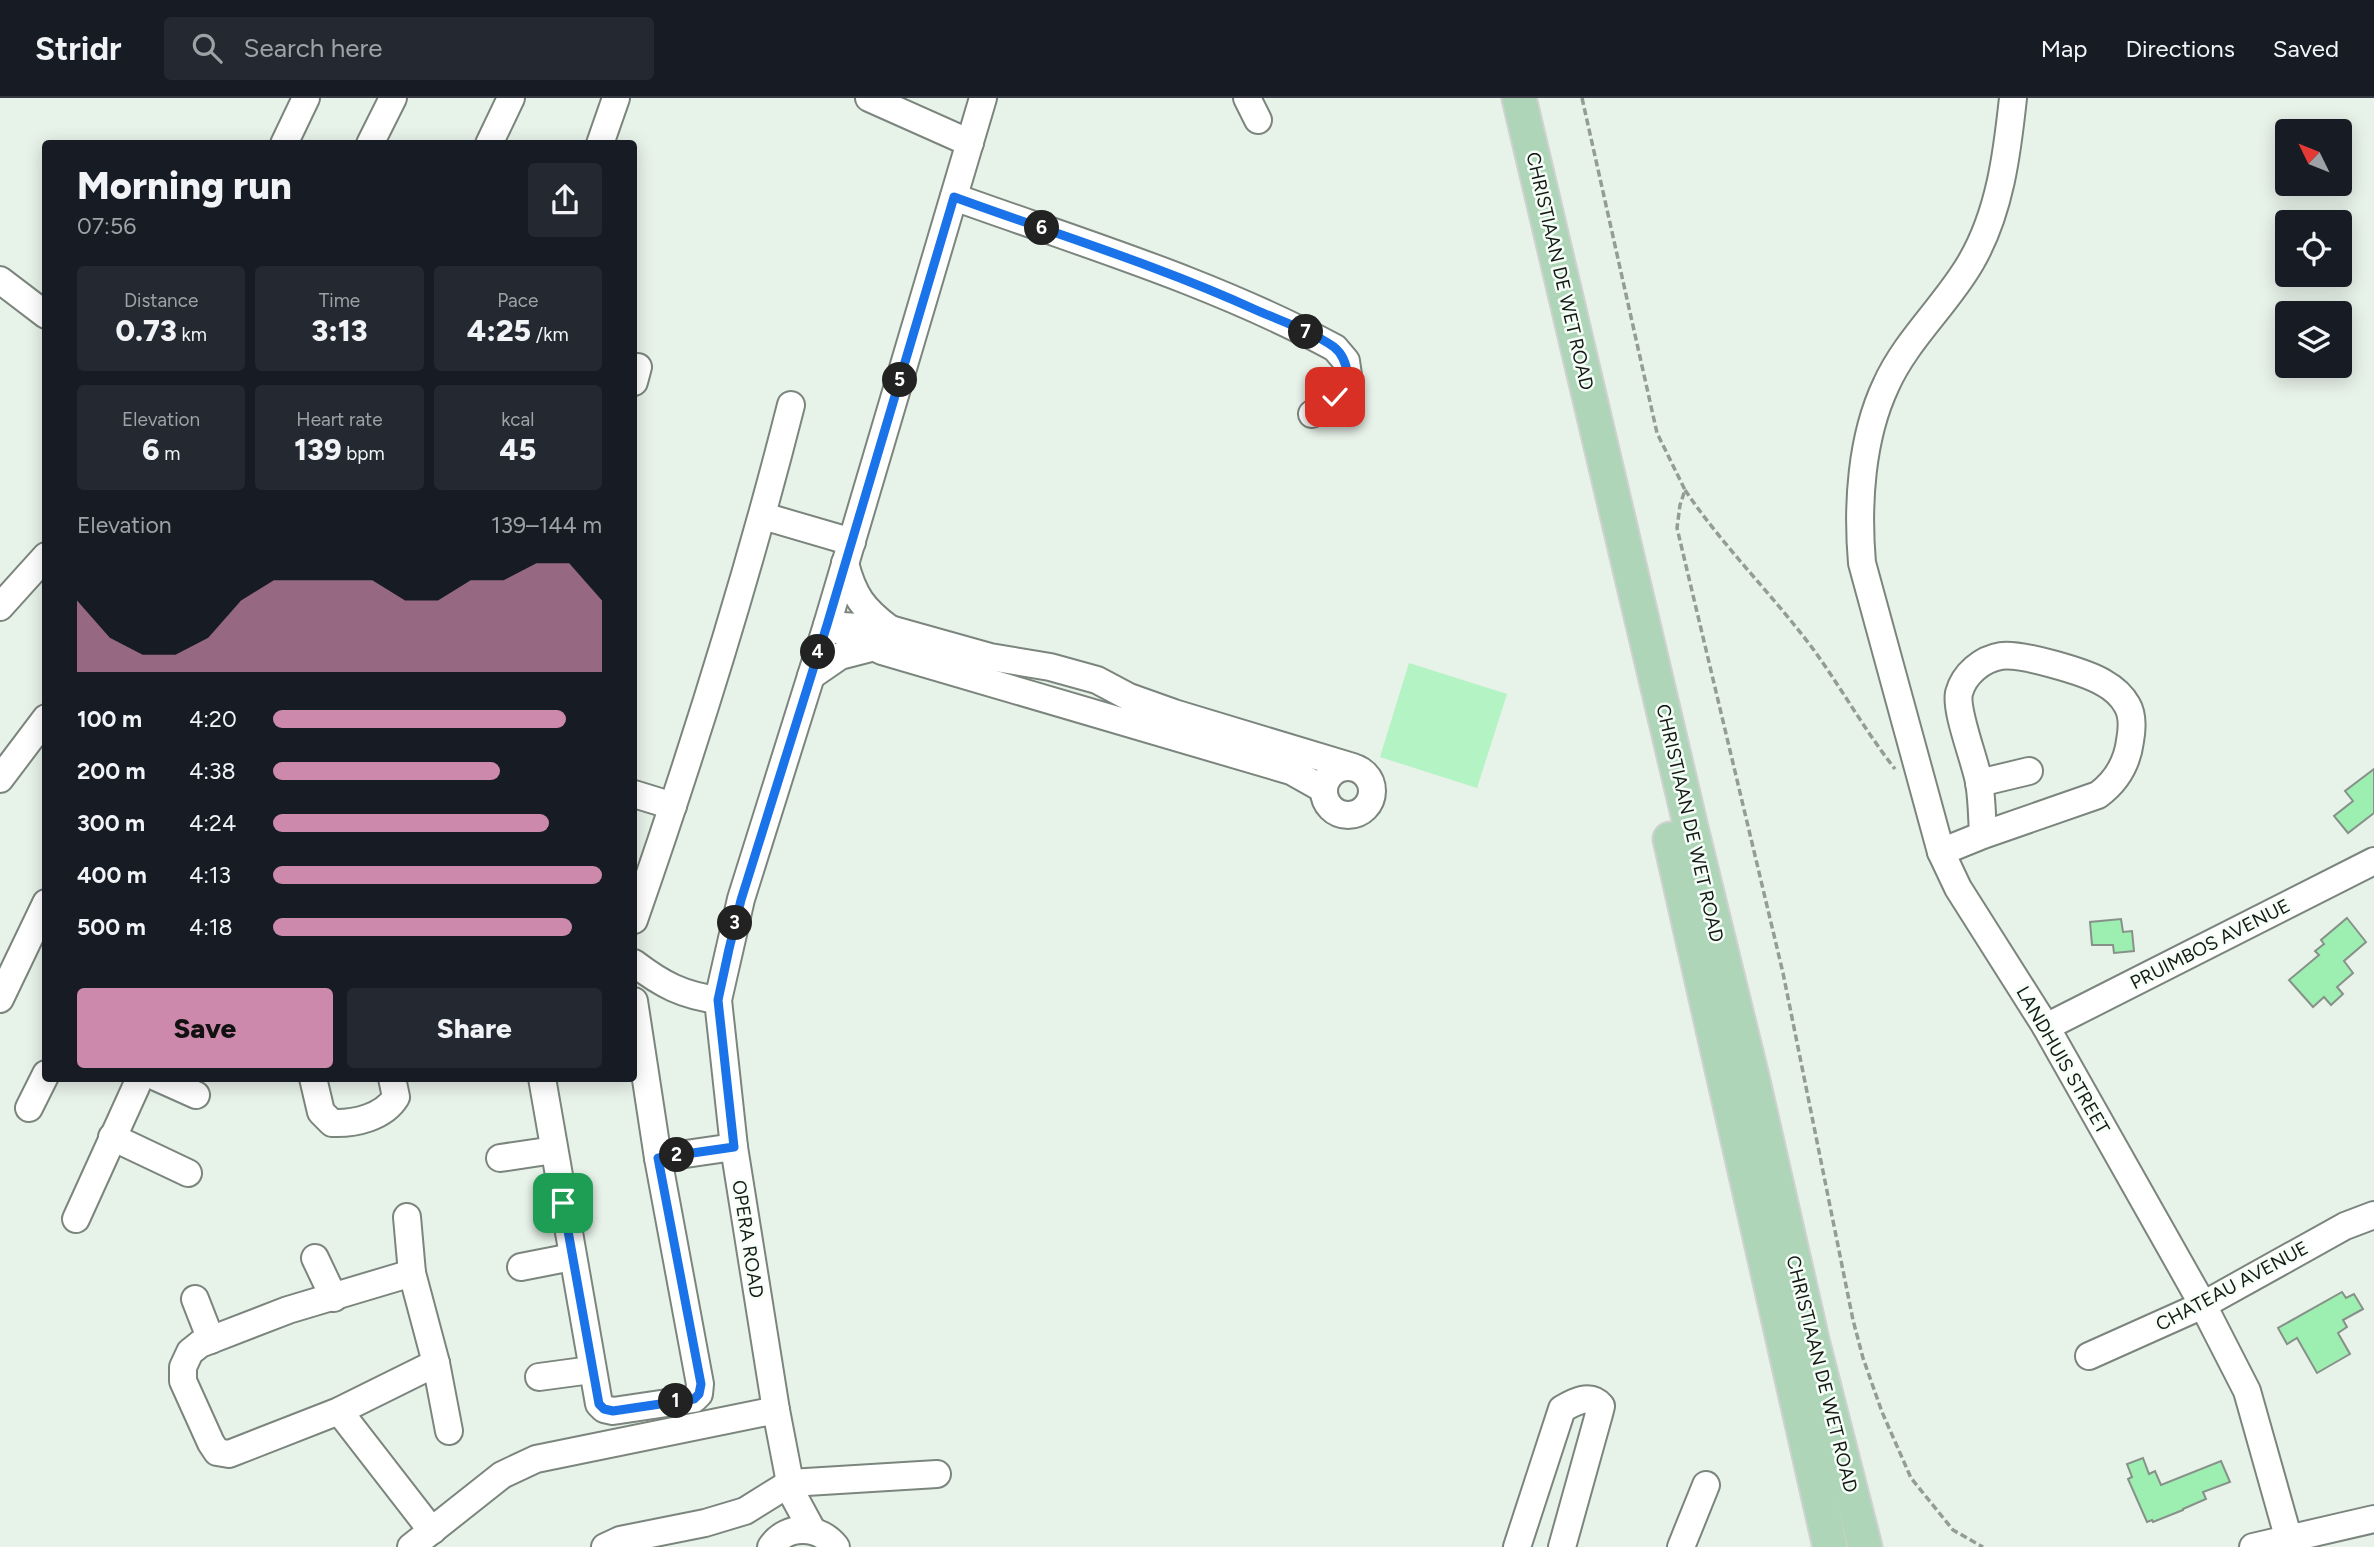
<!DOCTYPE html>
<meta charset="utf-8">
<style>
:root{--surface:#171b24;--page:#242831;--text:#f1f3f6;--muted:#9ea1a6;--line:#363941;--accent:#cc89ab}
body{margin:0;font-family:Figtree,sans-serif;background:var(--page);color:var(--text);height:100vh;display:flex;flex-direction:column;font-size:26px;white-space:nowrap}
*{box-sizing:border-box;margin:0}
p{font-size:23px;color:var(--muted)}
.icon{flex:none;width:38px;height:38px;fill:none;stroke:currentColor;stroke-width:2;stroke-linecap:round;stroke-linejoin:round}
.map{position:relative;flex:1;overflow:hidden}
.sheet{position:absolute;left:42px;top:42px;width:595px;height:942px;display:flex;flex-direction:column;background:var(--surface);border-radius:7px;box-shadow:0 4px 18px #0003}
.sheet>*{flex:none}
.needle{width:46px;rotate:313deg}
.buttons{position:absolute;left:2275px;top:21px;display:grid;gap:14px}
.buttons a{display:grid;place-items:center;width:77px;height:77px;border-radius:7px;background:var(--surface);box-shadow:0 4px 18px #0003;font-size:35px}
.pin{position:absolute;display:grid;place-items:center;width:60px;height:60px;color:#fff;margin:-30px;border-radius:14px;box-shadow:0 4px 10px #0006}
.km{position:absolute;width:35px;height:35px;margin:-18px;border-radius:50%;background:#222;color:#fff;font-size:19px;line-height:35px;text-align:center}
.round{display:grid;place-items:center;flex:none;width:74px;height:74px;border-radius:7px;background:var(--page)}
.head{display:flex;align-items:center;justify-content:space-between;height:119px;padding:0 35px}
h1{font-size:38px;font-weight:800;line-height:52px}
.metrics{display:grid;grid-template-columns:repeat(3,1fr);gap:10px;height:119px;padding:7px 35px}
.metrics div{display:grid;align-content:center;border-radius:7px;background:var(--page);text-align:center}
.metrics b{font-size:30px;font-weight:800}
.metrics small{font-size:19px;font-weight:400}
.metrics p{font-size:19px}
.chart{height:196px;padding:14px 35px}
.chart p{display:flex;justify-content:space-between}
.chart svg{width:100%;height:126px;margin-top:7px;fill:var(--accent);opacity:.7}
.primary-button{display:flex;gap:14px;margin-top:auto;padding:14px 35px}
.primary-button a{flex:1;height:80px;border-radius:7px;background:var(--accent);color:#111;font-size:28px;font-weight:800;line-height:80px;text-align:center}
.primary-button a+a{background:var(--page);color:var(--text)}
ul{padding:0 35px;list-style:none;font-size:23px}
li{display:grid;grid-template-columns:112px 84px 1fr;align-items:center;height:52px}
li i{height:18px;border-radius:9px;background:var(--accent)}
header{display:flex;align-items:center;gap:42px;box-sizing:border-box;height:98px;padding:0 35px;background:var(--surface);border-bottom:2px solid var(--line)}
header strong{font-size:33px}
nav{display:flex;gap:38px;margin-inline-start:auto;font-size:24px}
.search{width:490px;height:63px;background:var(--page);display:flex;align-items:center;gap:18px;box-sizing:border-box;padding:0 24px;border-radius:7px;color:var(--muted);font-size:26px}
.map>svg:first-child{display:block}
.green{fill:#b4f3c3}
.building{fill:#9ceeb1;stroke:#879189;stroke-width:2}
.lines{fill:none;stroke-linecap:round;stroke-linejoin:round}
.minor-casing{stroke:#7b857d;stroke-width:30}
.major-casing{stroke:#d0d1d1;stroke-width:37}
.path{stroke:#949c96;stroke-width:3.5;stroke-dasharray:7 3.5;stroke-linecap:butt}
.minor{stroke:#fff;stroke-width:26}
.major{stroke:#afd5b9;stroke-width:33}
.route-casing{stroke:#fff;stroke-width:14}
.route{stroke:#1a73e8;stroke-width:9}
.labels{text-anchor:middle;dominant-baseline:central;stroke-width:5;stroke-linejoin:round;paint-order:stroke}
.street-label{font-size:19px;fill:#161a17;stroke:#f6fff7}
</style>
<header>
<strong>Stridr</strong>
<div class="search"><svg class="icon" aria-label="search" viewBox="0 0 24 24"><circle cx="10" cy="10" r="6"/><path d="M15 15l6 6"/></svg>Search here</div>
<nav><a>Map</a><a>Directions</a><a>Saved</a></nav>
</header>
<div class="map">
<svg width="2374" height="1449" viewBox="0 0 2374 1449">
<rect width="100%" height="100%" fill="#e7f2e9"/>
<!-- green -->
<path class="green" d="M1409,565l98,31 -30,94 -97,-31z"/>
<!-- building -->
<g class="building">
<path d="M2374,671v44l-26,20 -14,-17 19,-15 -8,-10z"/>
<path d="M2347,820l19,24 -22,19 9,12 -16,14 6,7 -12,11 -7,-8 -11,10 -24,-27 30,-25 -4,-4 9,-7 -3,-4z"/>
<path d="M2121,821l2,13 9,-1 2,20 -20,2 -1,-8h-21l-2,-23z"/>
<path d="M2342,1194l4,6 8,-4 9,15 -20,11 4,7 -9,6 12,21 -33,19 -20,-35 -10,6 -9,-16z"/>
<path d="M2143,1360l6,16 6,-3 6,14 60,-24 9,21 -27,10 3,7 -23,10v1l-30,12 -1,-2 -5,2 -19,-43 4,-2 -5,-13z"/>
</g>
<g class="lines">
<defs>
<g id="minor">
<path d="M869,0l101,45"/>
<path d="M1247,0l11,22"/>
<path d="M2013,0c-6,56 -13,114 -42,164 -24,42 -65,78 -85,123 -25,53 -29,120 -24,178l79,289 17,36 88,139 157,278 44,86 44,156"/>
<path d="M284,46l22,-46"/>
<path d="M370,46l23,-46"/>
<path d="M489,46l22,-46"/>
<path d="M600,46l16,-46"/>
<path d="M954,99c128,46 261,86 381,151l11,13 2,14 -13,22 -23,17"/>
<path d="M0,182l46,35"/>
<path d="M634,284l4,-15"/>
<path d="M763,418l89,26"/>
<path d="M845,465c8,32 18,46 45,66"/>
<path d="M0,509l46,-51"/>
<path d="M827,527l63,4 100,28 60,10 47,13 32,17 45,16 179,54"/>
<path d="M841,533l41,20 409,120 32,18"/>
<path d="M811,578l29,-20 35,-9"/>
<circle cx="1348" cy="693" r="24"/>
<path d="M0,681l46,-61"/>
<path d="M1979,685l50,-12"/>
<path d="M634,696l39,12"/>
<path d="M1941,754l42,-17 115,-40c19,-14 29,-31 32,-54 2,-11 3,-26 -3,-36 -5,-9 -14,-17 -23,-22 -18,-11 -83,-30 -103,-27 -19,3 -37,18 -42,37 -4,18 16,67 20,89 3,17 3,35 4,53"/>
<path d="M634,822c59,-169 113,-341 157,-515"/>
<path d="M634,865c29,22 48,32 84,37"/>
<path d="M0,901l46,-96"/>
<path d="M2046,929l328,-166"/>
<path d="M158,980l38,17"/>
<path d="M313,980l8,34 11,11c23,1 52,-6 64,-26l-4,-19"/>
<path d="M542,980l57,326 5,5 9,2 81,-12 5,-5 1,-10 -42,-226 -24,-157"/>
<path d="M29,1010l17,-34"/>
<path d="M112,1039l76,36"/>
<path d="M500,1060l54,-8"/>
<path d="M658,1060l76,-11"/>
<path d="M407,1119l5,56 24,90 13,68"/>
<path d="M76,1121l64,-141"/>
<path d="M315,1160l19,40"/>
<path d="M521,1169l51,-10"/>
<path d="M412,1175l-124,37 -88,34 -10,8 -7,15v14l28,62 6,9 12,2 110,-43 97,-48"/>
<path d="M195,1201l16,41"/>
<path d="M2089,1258l114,-51 142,-79 29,-11"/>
<path d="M539,1279l52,-7"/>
<path d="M339,1313l93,120"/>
<path d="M812,1432l-20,-37 -16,-83 -42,-263 -16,-147 23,-101 86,-274 156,-527"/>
<path d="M411,1449l91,-72 34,-16 240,-49"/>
<path d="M605,1449l15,-7 85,-17 40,-12 45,-28 147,-9"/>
<path d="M771,1449c16,-24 49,-21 65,0"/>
<path d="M1517,1449l45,-138c12,-7 28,-16 39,-3l-2,8 -37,133"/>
<path d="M1681,1449l25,-62"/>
<path d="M2253,1449l121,-28"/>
</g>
<g id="major">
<path d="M1519,0l173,734 61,249 60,263 52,203"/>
<path d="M1670,741l160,708"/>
</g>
</defs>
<!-- minor casing -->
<use href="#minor" class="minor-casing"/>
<!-- major casing -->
<use href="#major" class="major-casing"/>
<!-- path -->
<g class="path">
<path d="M1582,0l75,335 28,57 -5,15 -3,23 106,445 70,347 10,38 19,54 29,66 42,52 30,17"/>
<path d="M1685,392c39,58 90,107 131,163 27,38 50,79 79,116"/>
</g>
<!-- minor -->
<use href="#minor" class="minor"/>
<!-- major -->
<use href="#major" class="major"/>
</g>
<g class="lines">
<defs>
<path id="route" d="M563,1105l36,201 5,5 9,2 81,-12 5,-5 2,-10 -43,-226 76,-11 -16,-147 11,-51 12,-49 86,-275 127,-428c101,37 204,68 302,113 25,11 55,21 78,37 9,7 12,17 14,28l-13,22"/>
</defs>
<!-- route casing -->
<use href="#route" class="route-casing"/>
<!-- route -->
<use href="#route" class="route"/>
</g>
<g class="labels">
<!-- street labels -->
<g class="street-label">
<text transform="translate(1560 173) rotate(77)">CHRISTIAAN DE WET ROAD</text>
<text transform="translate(1690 725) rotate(77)">CHRISTIAAN DE WET ROAD</text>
<text transform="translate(2210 846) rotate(-27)">PRUIMBOS AVENUE</text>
<text transform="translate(2063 962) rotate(60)">LANDHUIS STREET</text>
<text transform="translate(748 1141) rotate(81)">OPERA ROAD</text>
<text transform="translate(2232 1188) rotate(-28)">CHATEAU AVENUE</text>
<text transform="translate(1822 1276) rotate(76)">CHRISTIAAN DE WET ROAD</text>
</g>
</g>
</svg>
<div class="buttons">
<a><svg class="needle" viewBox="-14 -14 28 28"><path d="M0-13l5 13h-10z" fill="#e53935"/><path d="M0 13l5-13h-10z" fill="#9ea1a6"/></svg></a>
<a><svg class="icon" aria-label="locate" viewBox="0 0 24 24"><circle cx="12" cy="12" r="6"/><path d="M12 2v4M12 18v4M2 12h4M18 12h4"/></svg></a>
<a><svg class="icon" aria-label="layers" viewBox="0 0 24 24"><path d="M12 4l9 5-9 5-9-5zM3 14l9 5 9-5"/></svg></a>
</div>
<div class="pin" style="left:563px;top:1105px;background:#1e9e55"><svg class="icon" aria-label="arrive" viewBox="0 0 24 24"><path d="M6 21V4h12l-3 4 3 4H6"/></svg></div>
<div class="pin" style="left:1335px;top:299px;background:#d93025"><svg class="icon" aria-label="check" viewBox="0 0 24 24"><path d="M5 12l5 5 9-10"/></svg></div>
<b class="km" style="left:676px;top:1303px">1</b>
<b class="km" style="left:677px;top:1057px">2</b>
<b class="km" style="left:735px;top:825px">3</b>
<b class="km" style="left:818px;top:554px">4</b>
<b class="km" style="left:900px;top:282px">5</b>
<b class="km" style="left:1042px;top:130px">6</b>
<b class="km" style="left:1306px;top:234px">7</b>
<section class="sheet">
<div class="head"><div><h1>Morning run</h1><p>07:56</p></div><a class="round"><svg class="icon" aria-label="share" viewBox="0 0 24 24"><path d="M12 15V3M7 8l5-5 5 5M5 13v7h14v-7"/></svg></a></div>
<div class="metrics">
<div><p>Distance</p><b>0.73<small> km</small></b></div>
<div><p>Time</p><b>3:13</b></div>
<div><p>Pace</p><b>4:25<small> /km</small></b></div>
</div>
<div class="metrics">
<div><p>Elevation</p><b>6<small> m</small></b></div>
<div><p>Heart rate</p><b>139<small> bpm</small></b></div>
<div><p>kcal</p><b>45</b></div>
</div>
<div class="chart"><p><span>Elevation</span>139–144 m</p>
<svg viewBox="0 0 160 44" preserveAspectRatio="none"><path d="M0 44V19L10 32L20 38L30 38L40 32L50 19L60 12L70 12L80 12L90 12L100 19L110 19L120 12L130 12L140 6L150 6L160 19V44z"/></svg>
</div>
<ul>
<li><b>100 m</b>4:20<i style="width:89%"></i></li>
<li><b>200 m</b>4:38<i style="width:69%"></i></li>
<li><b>300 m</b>4:24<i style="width:84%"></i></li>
<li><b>400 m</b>4:13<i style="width:100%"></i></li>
<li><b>500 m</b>4:18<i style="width:91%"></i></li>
</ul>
<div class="primary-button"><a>Save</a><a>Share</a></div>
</section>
</div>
